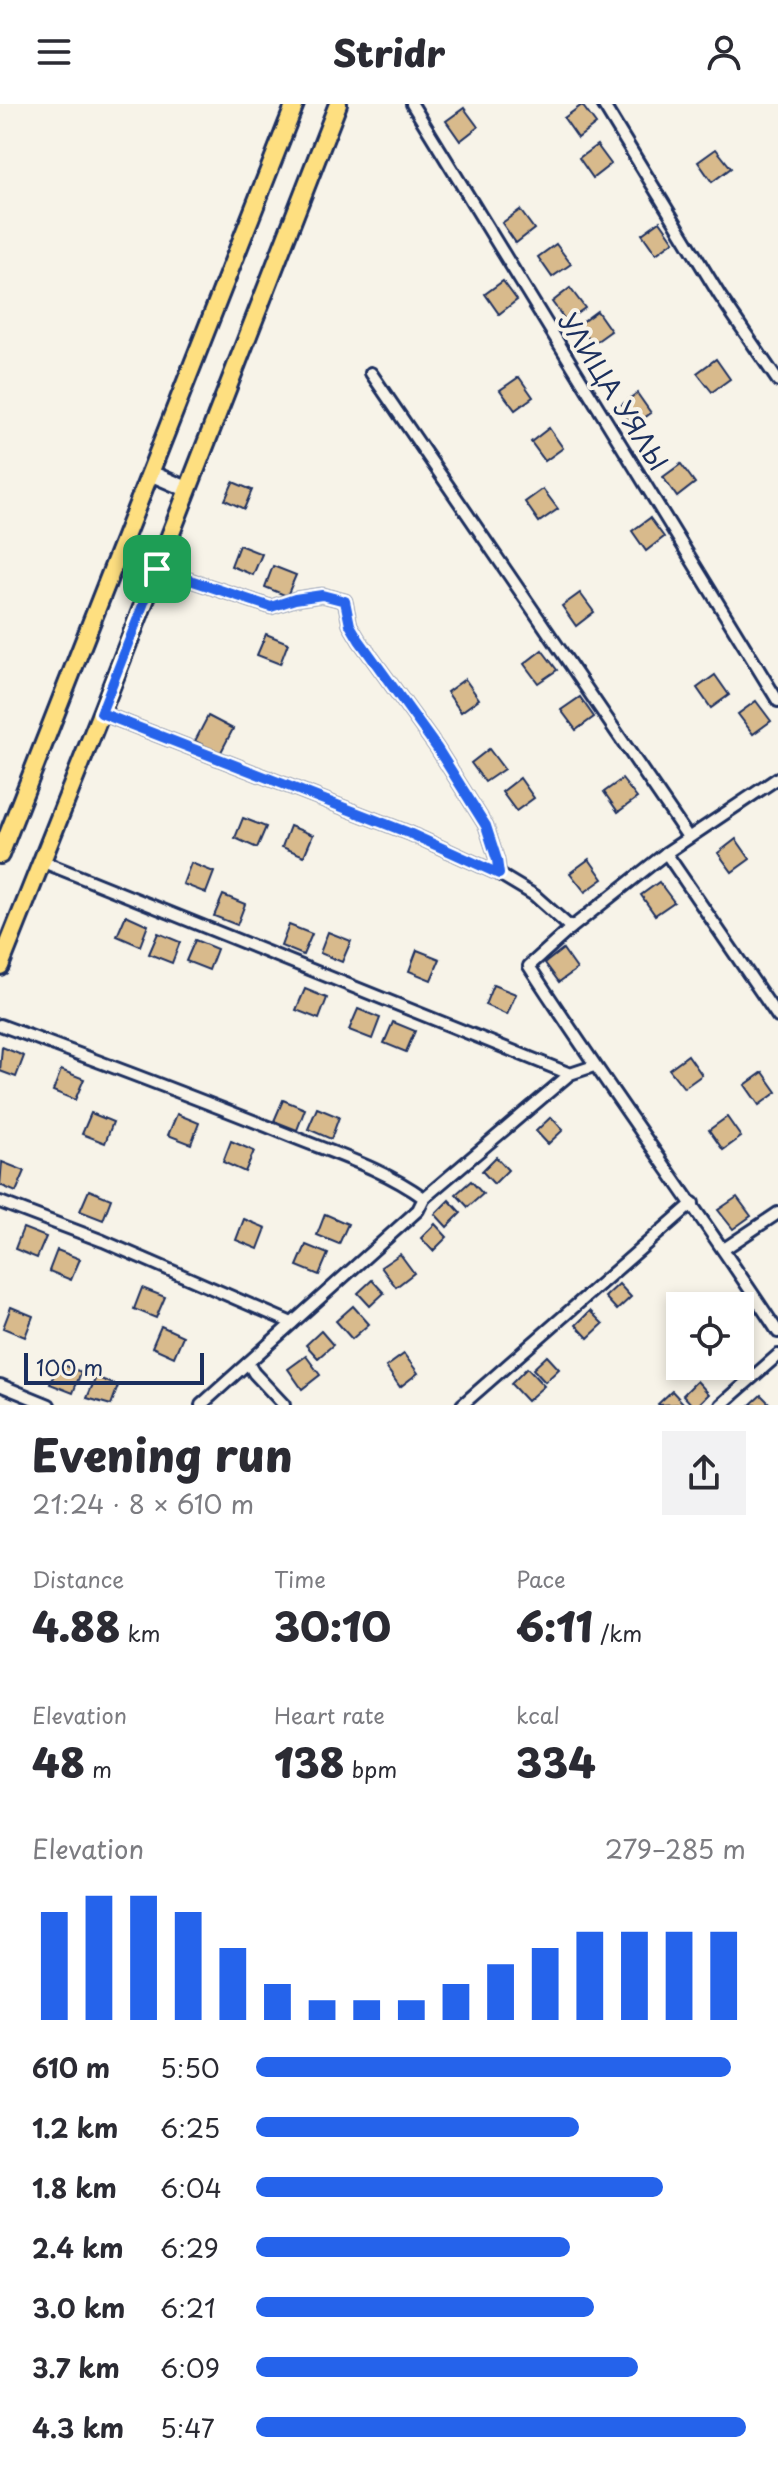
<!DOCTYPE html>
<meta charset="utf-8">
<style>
:root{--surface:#fff;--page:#f2f2f3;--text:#2b2b33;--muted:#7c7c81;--accent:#2563eb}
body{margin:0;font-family:"Playpen Sans",sans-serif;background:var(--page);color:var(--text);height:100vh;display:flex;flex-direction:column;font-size:30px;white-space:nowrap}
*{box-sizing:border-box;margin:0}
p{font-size:26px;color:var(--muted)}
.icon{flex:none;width:44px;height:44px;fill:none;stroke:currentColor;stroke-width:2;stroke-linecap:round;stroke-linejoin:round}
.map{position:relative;height:1301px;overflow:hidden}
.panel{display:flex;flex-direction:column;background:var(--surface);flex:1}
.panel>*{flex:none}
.buttons{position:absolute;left:666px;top:1188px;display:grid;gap:16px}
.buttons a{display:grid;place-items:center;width:88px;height:88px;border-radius:0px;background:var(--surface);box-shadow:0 4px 12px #0003;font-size:40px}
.scale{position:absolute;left:24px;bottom:20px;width:180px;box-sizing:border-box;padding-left:8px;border:4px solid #1b2f5e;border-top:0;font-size:22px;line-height:28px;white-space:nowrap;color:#1b2f5e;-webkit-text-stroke:6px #f7f3e8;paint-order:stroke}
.pin{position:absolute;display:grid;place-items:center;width:68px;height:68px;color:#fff;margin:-34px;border-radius:16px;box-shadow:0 4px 12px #0006}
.round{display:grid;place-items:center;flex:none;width:84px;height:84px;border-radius:0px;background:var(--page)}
.headline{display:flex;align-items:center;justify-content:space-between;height:136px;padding:0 32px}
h1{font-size:44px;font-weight:800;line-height:60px}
.metrics{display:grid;grid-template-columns:repeat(3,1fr);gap:12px;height:136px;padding:8px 32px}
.metrics div{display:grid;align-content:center}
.metrics b{font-size:40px;font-weight:800}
.metrics small{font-size:22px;font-weight:400}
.metrics p{font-size:22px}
.chart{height:224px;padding:16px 32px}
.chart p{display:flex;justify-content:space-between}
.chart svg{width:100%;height:144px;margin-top:8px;stroke:var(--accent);stroke-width:6}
ul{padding:0 32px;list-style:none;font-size:26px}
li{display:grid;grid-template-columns:128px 96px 1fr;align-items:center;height:60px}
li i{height:20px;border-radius:10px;background:var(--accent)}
header{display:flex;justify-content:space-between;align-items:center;height:104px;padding:0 32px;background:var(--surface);font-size:36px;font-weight:800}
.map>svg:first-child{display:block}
.building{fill:#d8ba8c;stroke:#1b2f5e;stroke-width:2}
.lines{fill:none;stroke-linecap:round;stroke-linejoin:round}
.street-casing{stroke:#1b2f5e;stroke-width:16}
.secondary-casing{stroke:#1b2f5e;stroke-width:20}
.primary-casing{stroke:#1b2f5e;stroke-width:22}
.street{stroke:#f7f3e8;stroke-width:10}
.secondary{stroke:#f7f3e8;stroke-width:14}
.primary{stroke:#fedf80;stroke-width:16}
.route-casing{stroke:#fff;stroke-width:16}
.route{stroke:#2563eb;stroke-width:10}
.labels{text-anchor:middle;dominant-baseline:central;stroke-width:8;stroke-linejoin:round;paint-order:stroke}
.street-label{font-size:26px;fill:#1b2f5e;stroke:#f7f3e8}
</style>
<header><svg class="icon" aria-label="menu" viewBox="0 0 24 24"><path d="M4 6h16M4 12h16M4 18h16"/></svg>Stridr<svg class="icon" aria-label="person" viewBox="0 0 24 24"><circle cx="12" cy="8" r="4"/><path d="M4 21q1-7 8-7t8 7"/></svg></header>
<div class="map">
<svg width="778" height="1301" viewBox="0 0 778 1301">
<rect width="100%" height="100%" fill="#f7f3e8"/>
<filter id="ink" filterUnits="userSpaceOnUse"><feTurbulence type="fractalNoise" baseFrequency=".0125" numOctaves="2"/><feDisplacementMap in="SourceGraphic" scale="16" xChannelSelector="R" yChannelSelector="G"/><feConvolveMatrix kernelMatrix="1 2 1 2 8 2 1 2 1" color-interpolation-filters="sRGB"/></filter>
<g filter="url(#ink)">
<!-- building -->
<g class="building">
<path d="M582,1l14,19 -18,14 -14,-20z"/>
<path d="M464,4l14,19 -18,14 -14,-20z"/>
<path d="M597,41l14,19 -18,14 -14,-20z"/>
<path d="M716,45l15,19 -19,14 -14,-20z"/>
<path d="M520,106l14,19 -18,14 -14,-20z"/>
<path d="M660,117l14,20 -18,13 -14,-20z"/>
<path d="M556,140l15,20 -19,13 -14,-20z"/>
<path d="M503,177l14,19 -18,14 -14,-20z"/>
<path d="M570,184l15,20 -19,13 -14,-19z"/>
<path d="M597,207l14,20 -18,13 -15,-19z"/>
<path d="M716,255l14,20 -18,13 -15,-19z"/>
<path d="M519,273l14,20 -18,13 -15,-20z"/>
<path d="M637,289l14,20 -18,13 -14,-19z"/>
<path d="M549,324l14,20 -18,13 -14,-19z"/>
<path d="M681,360l14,19 -18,14 -14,-20z"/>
<path d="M233,378l19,8 -8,19 -19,-9z"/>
<path d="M543,385l15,20 -19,13 -14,-20z"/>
<path d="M650,414l14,19 -18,14 -14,-20z"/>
<path d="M239,441l23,9 -9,21 -22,-9z"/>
<path d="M273,462l23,9 -9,21 -22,-9z"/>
<path d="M580,489l14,19 -18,14 -14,-20z"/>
<path d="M266,530l22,9 -8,21 -23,-9z"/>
<path d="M542,546l15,20 -19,13 -14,-19z"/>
<path d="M715,571l14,20 -18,13 -14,-20z"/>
<path d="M465,575l14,20 -18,13 -14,-20z"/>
<path d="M580,593l14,20 -18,13 -15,-20z"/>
<path d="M756,597l15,20 -18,13 -15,-20z"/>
<path d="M208,612l25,13 -13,25 -25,-13z"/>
<path d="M489,645l15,20 -19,13 -14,-19z"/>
<path d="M520,674l14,20 -18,13 -14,-19z"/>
<path d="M622,675l15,19 -19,14 -14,-20z"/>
<path d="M243,714l23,9 -9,21 -22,-10z"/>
<path d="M290,722l23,9 -9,21 -22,-9z"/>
<path d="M736,735l14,20 -18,13 -14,-19z"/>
<path d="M589,755l14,20 -18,13 -15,-19z"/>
<path d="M191,759l23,9 -8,21 -23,-9z"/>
<path d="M659,778l15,20 -19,13 -14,-20z"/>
<path d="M223,791l22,9 -8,21 -23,-9z"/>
<path d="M126,811l22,10 -8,21 -23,-10z"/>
<path d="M289,821l23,9 -9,21 -22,-9z"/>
<path d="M328,828l23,9 -9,21 -22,-9z"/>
<path d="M158,829l22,9 -8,21 -23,-9z"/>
<path d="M195,836l22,9 -8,21 -23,-9z"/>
<path d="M563,845l14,20 -18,13 -14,-19z"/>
<path d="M417,846l23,9 -9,21 -22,-9z"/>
<path d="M493,881l23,9 -9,21 -22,-10z"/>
<path d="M305,885l22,9 -8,21 -23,-9z"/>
<path d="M358,905l22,9 -8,21 -23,-9z"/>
<path d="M393,918l22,9 -9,21 -22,-9z"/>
<path d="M2,943l22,9 -8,21 -16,-6z"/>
<path d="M688,951l14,20 -18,13 -15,-19z"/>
<path d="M61,966l23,9 -9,21 -22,-9z"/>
<path d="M763,968l14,20 -18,13 -14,-20z"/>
<path d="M283,996l22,9 -8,21 -23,-9z"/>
<path d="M317,1004l22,9 -8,22 -23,-10z"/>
<path d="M91,1009l22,9 -8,21 -23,-9z"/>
<path d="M177,1010l22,9 -8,21 -23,-9z"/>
<path d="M551,1013l12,13 -15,14 -12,-13z"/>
<path d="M727,1013l14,20 -18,13 -14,-20z"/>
<path d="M231,1037l23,10 -9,21 -22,-10z"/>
<path d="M496,1053l12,13 -14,14 -12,-13z"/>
<path d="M2,1058l23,9 -9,21 -16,-7z"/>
<path d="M471,1077l12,13 -15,13 -12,-13z"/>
<path d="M89,1086l22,9 -8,21 -23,-9z"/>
<path d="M737,1093l14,19 -18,13 -15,-19z"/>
<path d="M449,1096l12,13 -14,14 -12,-13z"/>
<path d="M325,1110l23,10 -9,20 -22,-9z"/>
<path d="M244,1115l22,9 -8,21 -22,-9z"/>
<path d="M435,1120l12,13 -14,14 -12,-13z"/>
<path d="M23,1124l23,9 -9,21 -22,-9z"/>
<path d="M306,1141l22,9 -9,21 -22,-9z"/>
<path d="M57,1146l23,9 -9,21 -22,-9z"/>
<path d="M400,1150l14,19 -18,14 -15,-20z"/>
<path d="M372,1176l12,13 -14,13 -12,-13z"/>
<path d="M619,1180l12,13 -14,13 -12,-13z"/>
<path d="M142,1184l23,9 -9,21 -22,-9z"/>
<path d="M353,1202l16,18 -17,15 -16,-18z"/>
<path d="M11,1203l22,9 -8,21 -22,-9z"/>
<path d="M590,1207l13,13 -15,14 -12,-13z"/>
<path d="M161,1222l22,10 -9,21 -22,-10z"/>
<path d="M321,1227l12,14 -15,13 -12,-13z"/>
<path d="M404,1250l14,19 -18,14 -14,-20z"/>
<path d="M306,1252l14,19 -18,14 -14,-20z"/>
<path d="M547,1252l12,13 -14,13 -12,-13z"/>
<path d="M59,1259l22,9 -8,21 -23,-9z"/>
<path d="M527,1264l17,18 -17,15 -16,-17z"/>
<path d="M96,1273l22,9 -7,19 -24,-7z"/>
<path d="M697,1277l12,13 -11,11h-6l-9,-10z"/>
<path d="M672,1287l12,13 -25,1 -1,-1z"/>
<path d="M761,1291l10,10h-21z"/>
</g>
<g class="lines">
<defs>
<g id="street">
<path d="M412,0l366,597"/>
<path d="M603,0l117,192 58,85"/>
<path d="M371,269l317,464"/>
<path d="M157,465l114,38 24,-8 27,-4 23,6 5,24 9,15 78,108 49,78 11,34 2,14"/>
<path d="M101,609l308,120 90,41 35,21 37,33"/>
<path d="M778,674l-112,75 -95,75 -42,38c80,124 168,242 249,366"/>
<path d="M666,749l112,164"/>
<path d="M41,757l529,213"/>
<path d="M0,921c96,35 191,71 286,109 46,19 97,34 138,64l-6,12 -217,195"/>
<path d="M424,1094l146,-124 24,-8"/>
<path d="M0,1098l103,39 189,82"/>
<path d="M724,1145l54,-36"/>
<path d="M248,1259l6,10 30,32"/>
<path d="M0,1281l49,20"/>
<path d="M462,1301l231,-202"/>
<path d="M721,1301l57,-50"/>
</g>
<path id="secondary" d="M150,369l37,16"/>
<g id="primary">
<path d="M0,751l295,-751"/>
<path d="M0,862l101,-253 237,-609"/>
</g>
</defs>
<!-- street casing -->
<use href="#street" class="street-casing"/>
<!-- secondary casing -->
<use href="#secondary" class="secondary-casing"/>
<!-- primary casing -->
<use href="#primary" class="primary-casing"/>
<!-- street -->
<use href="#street" class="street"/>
<!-- secondary -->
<use href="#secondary" class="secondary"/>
<!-- primary -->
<use href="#primary" class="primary"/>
</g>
</g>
<g class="lines" filter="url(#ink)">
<defs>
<path id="route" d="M157,465l114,38 24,-8 27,-4 23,6 5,24 9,15 78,108 49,78 11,34 2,14 -90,-41 -308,-120z"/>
</defs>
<!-- route casing -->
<use href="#route" class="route-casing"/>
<!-- route -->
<use href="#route" class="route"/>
</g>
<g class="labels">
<!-- street labels -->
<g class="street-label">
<text transform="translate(614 287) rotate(58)">УЛИЦА УЯЛЫ</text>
</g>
</g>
</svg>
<div class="buttons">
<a><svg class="icon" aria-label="locate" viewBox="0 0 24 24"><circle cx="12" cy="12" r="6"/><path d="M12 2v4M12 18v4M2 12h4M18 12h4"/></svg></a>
</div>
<div class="scale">100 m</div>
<div class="pin" style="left:157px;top:465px;background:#1e9e55"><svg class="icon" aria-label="arrive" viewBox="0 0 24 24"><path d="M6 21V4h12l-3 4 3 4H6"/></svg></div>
</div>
<section class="panel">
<div class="headline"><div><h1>Evening run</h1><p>21:24 · 8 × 610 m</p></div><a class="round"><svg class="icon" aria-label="share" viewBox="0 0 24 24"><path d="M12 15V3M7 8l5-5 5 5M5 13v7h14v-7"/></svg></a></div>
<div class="metrics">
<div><p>Distance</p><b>4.88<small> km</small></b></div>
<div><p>Time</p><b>30:10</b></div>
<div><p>Pace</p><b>6:11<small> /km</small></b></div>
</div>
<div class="metrics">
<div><p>Elevation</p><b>48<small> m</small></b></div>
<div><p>Heart rate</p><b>138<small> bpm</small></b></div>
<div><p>kcal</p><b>334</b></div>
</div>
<div class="chart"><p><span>Elevation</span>279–285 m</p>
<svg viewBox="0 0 160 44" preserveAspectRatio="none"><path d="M5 44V11M15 44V6M25 44V6M35 44V11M45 44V22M55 44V33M65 44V38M75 44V38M85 44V38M95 44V33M105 44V27M115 44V22M125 44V17M135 44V17M145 44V17M155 44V17"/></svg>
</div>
<ul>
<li><b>610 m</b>5:50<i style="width:97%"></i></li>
<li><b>1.2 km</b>6:25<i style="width:66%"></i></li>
<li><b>1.8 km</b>6:04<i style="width:83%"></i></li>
<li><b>2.4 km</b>6:29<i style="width:64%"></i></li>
<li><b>3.0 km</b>6:21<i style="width:69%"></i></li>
<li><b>3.7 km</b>6:09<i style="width:78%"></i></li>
<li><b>4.3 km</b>5:47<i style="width:100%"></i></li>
</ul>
</section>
